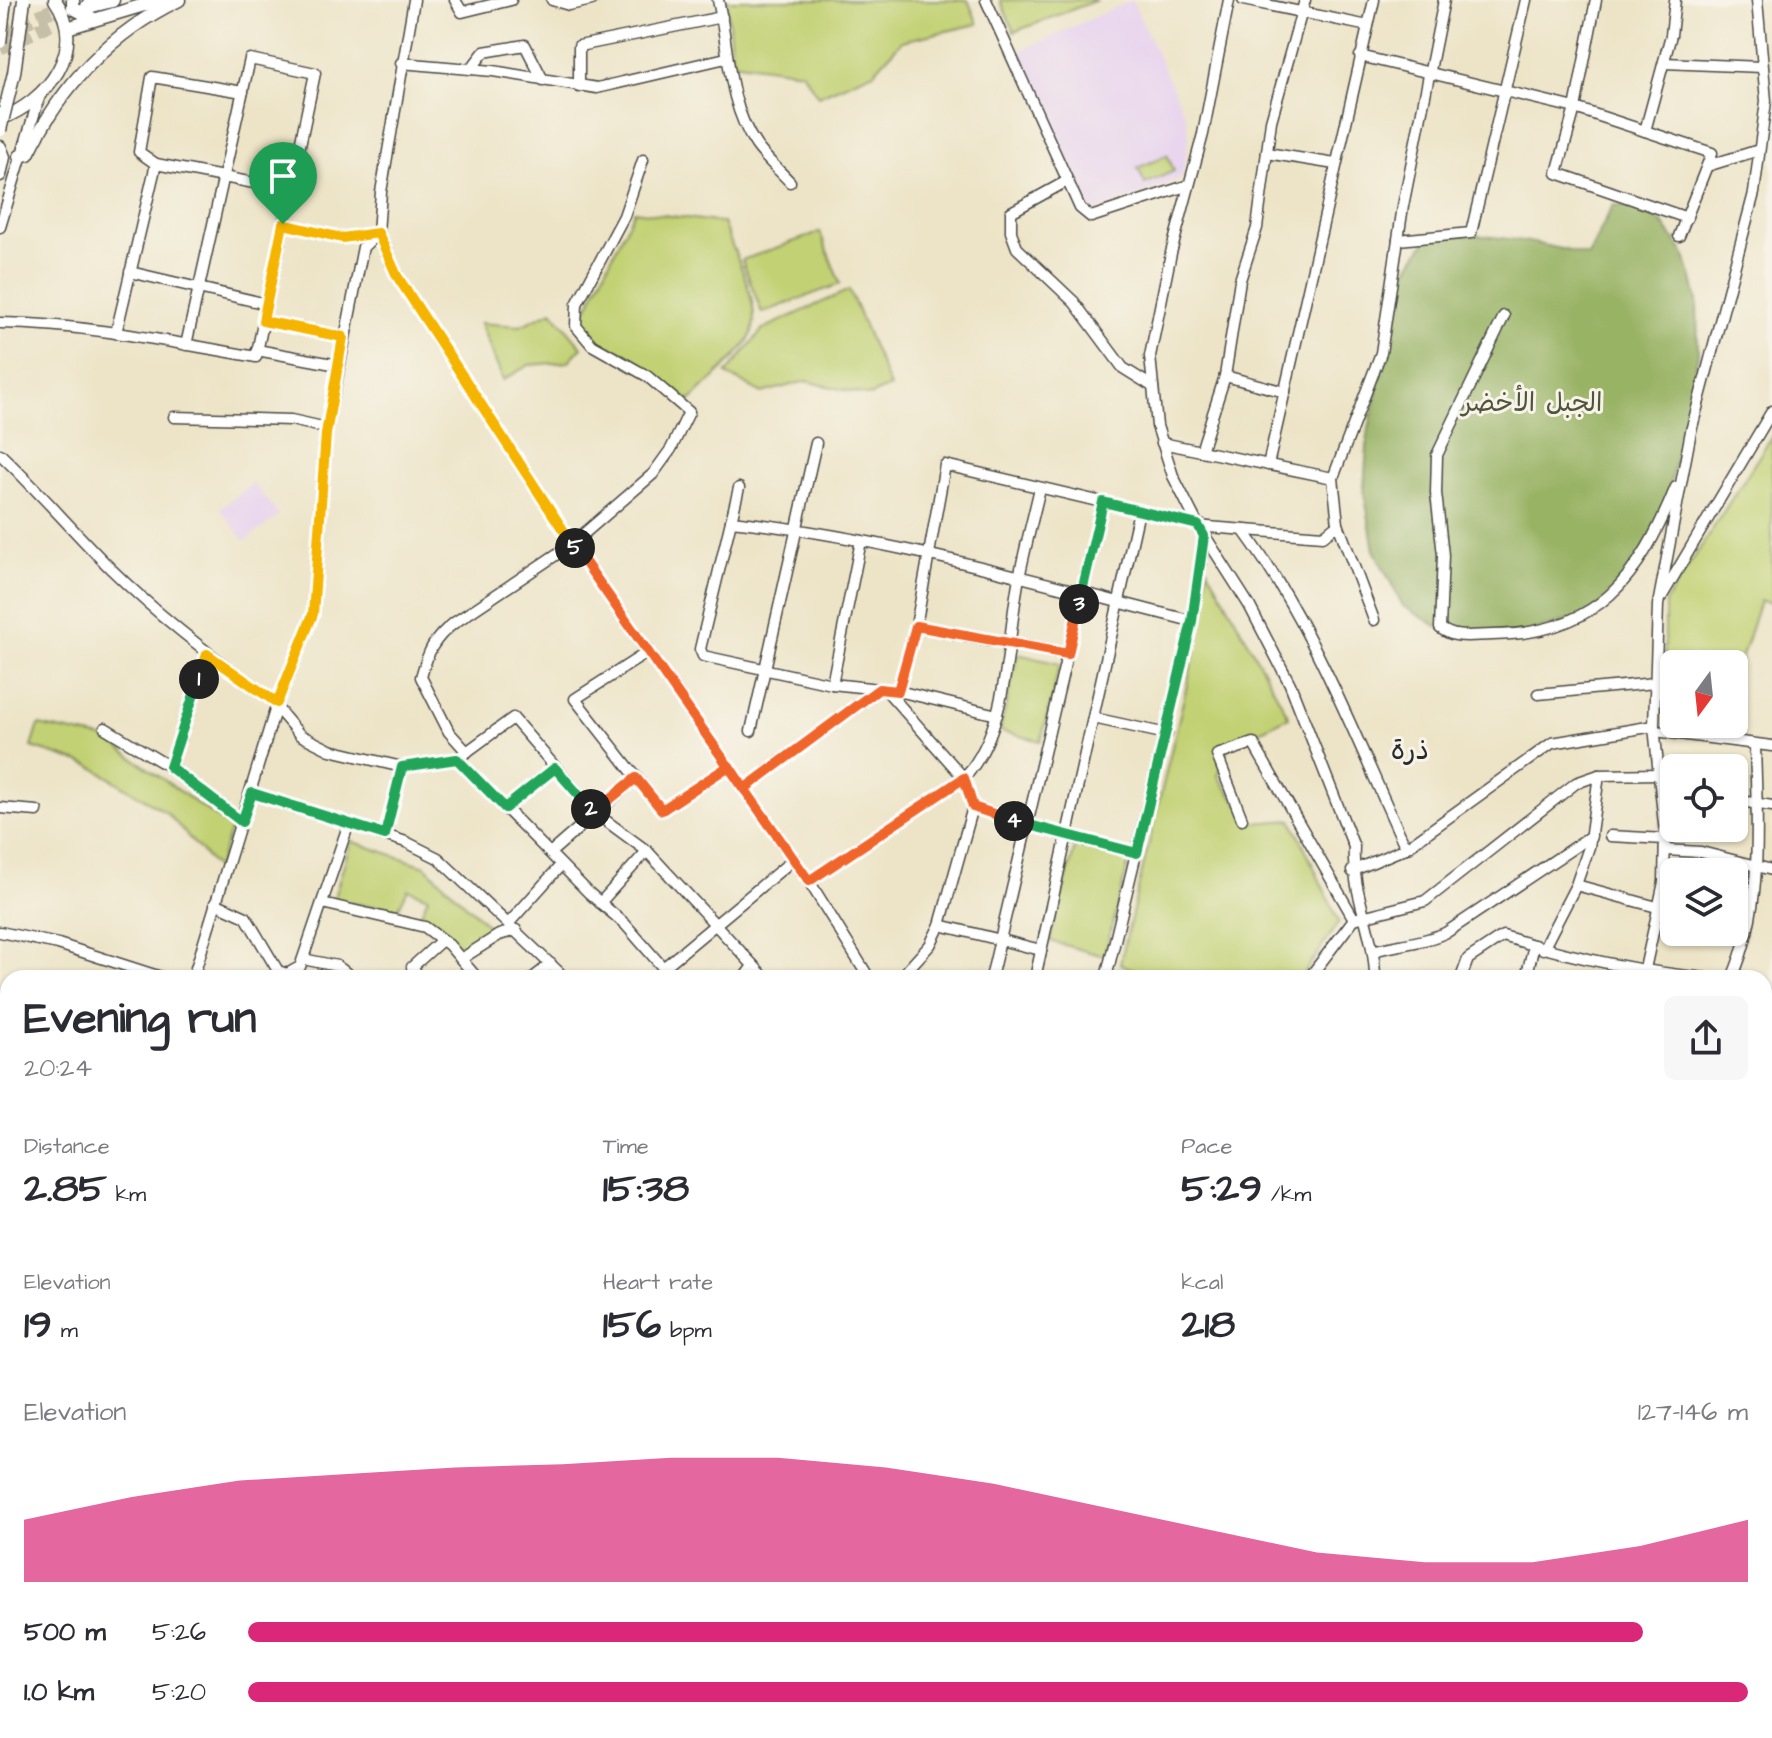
<!DOCTYPE html>
<meta charset="utf-8">
<style>
:root{--surface:#fff;--page:#f7f7f7;--text:#2b2b33;--muted:#7c7c81;--accent:#db2777}
body{margin:0;font-family:"Architects Daughter","Playpen Sans Arabic",sans-serif;background:var(--page);color:var(--text);height:100vh;display:flex;flex-direction:column;font-size:30px;white-space:nowrap}
*{box-sizing:border-box;margin:0}
p{font-size:26px;color:var(--muted)}
.icon{flex:none;width:44px;height:44px;fill:none;stroke:currentColor;stroke-width:2;stroke-linecap:round;stroke-linejoin:round}
.map{position:relative;flex:1;overflow:hidden}
.details{position:absolute;left:0px;top:970px;width:1772px;height:768px;display:flex;flex-direction:column;background:var(--surface);border-radius:24px 24px 0 0;box-shadow:0 2px 6px #0004}
.details>*{flex:none}
.needle{width:52px;rotate:195deg}
.tools{position:absolute;left:1660px;top:650px;display:grid;gap:16px}
.tools a{display:grid;place-items:center;width:88px;height:88px;border-radius:12px;background:var(--surface);box-shadow:0 2px 6px #0004;font-size:40px}
.pin{position:absolute;display:grid;place-items:center;width:68px;height:68px;color:#fff;margin:-82px -34px;border-radius:50% 50% 50% 0;rotate:-45deg;box-shadow:0 0 8px #0007}
.pin .icon{rotate:45deg}
.km{position:absolute;width:40px;height:40px;margin:-20px;border-radius:50%;background:#222;color:#fff;font-size:22px;line-height:40px;text-align:center}
.round{display:grid;place-items:center;flex:none;width:84px;height:84px;border-radius:12px;background:var(--page)}
.head{display:flex;align-items:center;justify-content:space-between;height:136px;padding:0 24px}
h1{font-size:44px;font-weight:700;line-height:60px}
.figures{display:grid;grid-template-columns:repeat(3,1fr);gap:12px;height:136px;padding:8px 24px}
.figures div{display:grid;align-content:center}
.figures b{font-size:40px;font-weight:700}
.figures small{font-size:22px;font-weight:400}
.figures p{font-size:22px}
.chart{height:224px;padding:16px 24px}
.chart p{display:flex;justify-content:space-between}
.chart svg{width:100%;height:144px;margin-top:8px;fill:var(--accent);opacity:.7}
ul{padding:0 24px;list-style:none;font-size:26px}
li{display:grid;grid-template-columns:128px 96px 1fr;align-items:center;height:60px}
li i{height:20px;border-radius:10px;background:var(--accent)}
.map>svg:first-child{display:block}
.built{fill:#e7d2ef}
.green{fill:#c2d173;stroke:#767e4f;stroke-width:2}
.forest{fill:#99b365;stroke:#626f48;stroke-width:2}
.lines{fill:none;stroke-linecap:round;stroke-linejoin:round}
.highway-tunnel{stroke:#c6bfa8;stroke-width:14;stroke-dasharray:14 7;stroke-linecap:butt}
.minor-casing{stroke:#484742;stroke-width:13}
.major-casing{stroke:#484742;stroke-width:15}
.highway-casing{stroke:#484742;stroke-width:17}
.minor{stroke:#fff;stroke-width:10}
.major{stroke:#fff;stroke-width:12}
.highway{stroke:#fff;stroke-width:14}
.major-bridge-casing{stroke:#484742;stroke-width:15;stroke-linecap:butt}
.major-bridge{stroke:#fff;stroke-width:12}
.split-1-casing{stroke:#fff;stroke-width:16}
.split-2-casing{stroke:#fff;stroke-width:16}
.split-3-casing{stroke:#fff;stroke-width:16}
.split-4-casing{stroke:#fff;stroke-width:16}
.split-5-casing{stroke:#fff;stroke-width:16}
.split-6-casing{stroke:#fff;stroke-width:16}
.split-1{stroke:#f5b400;stroke-width:10}
.split-2{stroke:#22a559;stroke-width:10}
.split-3{stroke:#f0652b;stroke-width:10}
.split-4{stroke:#22a559;stroke-width:10}
.split-5{stroke:#f0652b;stroke-width:10}
.split-6{stroke:#f5b400;stroke-width:10}
.labels{text-anchor:middle;dominant-baseline:central;stroke-width:6;stroke-linejoin:round;paint-order:stroke}
.park-label{font-size:26px;fill:#51543d;stroke:#f7f3e8}
.neighbourhood-label{font-size:28px;fill:#2b2b2b;stroke:#f7f3e8}
</style>
<div class="map">
<svg width="1772" height="1738" viewBox="0 0 1772 1738">
<rect width="100%" height="100%" fill="#f7f3e8"/>
<filter id="ink" filterUnits="userSpaceOnUse"><feTurbulence type="fractalNoise" baseFrequency=".0125" numOctaves="2"/><feDisplacementMap in="SourceGraphic" scale="16" xChannelSelector="R" yChannelSelector="G"/><feConvolveMatrix kernelMatrix="1 2 1 2 8 2 1 2 1" color-interpolation-filters="sRGB"/></filter>
<filter id="wash" filterUnits="userSpaceOnUse"><feTurbulence type="fractalNoise" baseFrequency=".006" numOctaves="4" result="noise"/><feDisplacementMap in="SourceGraphic" scale="32" xChannelSelector="R" yChannelSelector="G"/><feGaussianBlur stdDeviation="1.8" result="paint"/><feColorMatrix in="noise" values="0 0 0 0 0 0 0 0 0 0 0 0 0 0 0 0 0 1.4 0 .05"/><feComposite in="paint" operator="in"/></filter>
<g filter="url(#wash)">
<rect width="100%" height="100%" fill="#ede4c7"/>
<!-- built -->
<g class="built">
<path d="M1132,0l54,117 3,20 -7,41 -90,35 -76,-160z"/>
<path d="M253,483l26,32 -34,26 -25,-32z"/>
</g>
<!-- green -->
<g class="green">
<path d="M727,0h241l10,24 -76,17 -28,31 -56,24 -16,-24 -70,-10z"/>
<path d="M1000,0h97l-83,32z"/>
<path d="M1167,155l7,16 -29,13 -7,-16z"/>
<path d="M634,211l89,12c10,28 42,86 27,114 -11,20 -43,46 -60,64l-63,-47 -24,-10 -23,-21z"/>
<path d="M820,232l20,52 -78,29 -20,-53z"/>
<path d="M849,290l41,97 -20,9 -64,-15 -44,12 -36,-19 37,-45z"/>
<path d="M552,311l30,36 -14,15 -39,3 -26,15 -23,-57 40,3z"/>
<path d="M1772,436v167l-12,-2 -25,77 -1,-14h-45l-24,-7v-54z"/>
<path d="M1208,569l81,148 -60,28 -11,31 34,47 40,-3 47,102 -38,56h-144l-37,-14 76,-317z"/>
<path d="M1018,654l42,10 -19,77 -41,-10z"/>
<path d="M39,725l68,14 124,89 -14,41 -50,-56 -78,-48 -57,-18z"/>
<path d="M351,841l74,25 70,66 -31,17 -45,-31 9,-21 -20,-8 -10,20 -65,-8z"/>
<path d="M1076,843l54,15 -26,98 -54,-15z"/>
<path d="M0,1056l8,2v275l-8,-2z"/>
<path d="M85,1730h63l-1,8h-84z"/>
<path d="M1204,1730h109l2,8h-108z"/>
</g>
<!-- forest -->
<path class="forest" d="M1613,205l28,3 23,17 20,28 9,29 4,19 1,53 -17,83 -21,88 -47,71 -29,20 -63,19h-52l-29,-7 -37,-22 -29,-56 -10,-60 4,-57 34,-155 27,-42c55,-4 106,5 159,20z"/>
</g>
<g filter="url(#ink)">
<g class="lines">
<!-- highway-tunnel -->
<g class="highway-tunnel">
<path d="M0,33l71,-31"/>
<path d="M0,48l75,-36"/>
</g>
<defs>
<g id="minor">
<path d="M414,0l-33,192 -3,41 19,43 175,268 237,337 60,97"/>
<path d="M455,0l7,12 49,-12"/>
<path d="M552,0l17,5 23,-5"/>
<path d="M718,0c11,47 9,103 38,145 9,13 23,25 34,37"/>
<path d="M986,0l94,208 11,9 98,-32"/>
<path d="M1229,0l-26,134 -32,119 -21,103 7,70 16,50 25,49 51,80 41,79 64,163c-3,46 21,86 21,131"/>
<path d="M1243,0l125,26"/>
<path d="M1596,0l-21,108 -18,65 130,45"/>
<path d="M1360,56l215,52 137,45 -33,83"/>
<path d="M401,63l92,8 104,17 129,-30"/>
<path d="M1664,63l98,4"/>
<path d="M471,69l13,-17 41,-7 18,35"/>
<path d="M579,87v-41l143,-29"/>
<path d="M1645,131l26,-96 4,-35"/>
<path d="M1267,153l68,11"/>
<path d="M156,164l134,26"/>
<path d="M1707,166l52,-16"/>
<path d="M1067,181l-56,31v20l6,16 57,54 49,66 29,18"/>
<path d="M283,224l59,14 34,-5"/>
<path d="M0,227l39,-129"/>
<path d="M1398,240l73,-7 55,-233"/>
<path d="M130,272l137,32"/>
<path d="M1504,316l-67,139 -1,38 7,62 -3,73c16,12 33,7 53,7 105,-1 146,-57 183,-148"/>
<path d="M263,321l80,16"/>
<path d="M0,323c86,1 171,19 256,34l59,-284 -65,-14 -64,286"/>
<path d="M116,333l40,-169 -17,-12 13,-75 91,15"/>
<path d="M257,350l81,15"/>
<path d="M1225,376l60,16"/>
<path d="M174,417l117,3 36,8"/>
<path d="M1162,443l171,35"/>
<path d="M1201,451l24,-75 15,-96 17,-52 14,-107 34,-121"/>
<path d="M0,454c39,37 73,77 111,115 51,50 107,93 166,134"/>
<path d="M1268,465l106,-465"/>
<path d="M739,488l-39,161 3,7 129,28 66,7 99,24"/>
<path d="M731,521c156,16 310,62 461,100"/>
<path d="M1243,530c71,96 113,210 163,318"/>
<path d="M1662,596l110,-185"/>
<path d="M1374,620l-36,-96 -5,-46 48,-125 22,-147 41,-206"/>
<path d="M916,626l152,28"/>
<path d="M648,652l-73,47 87,111 67,-44"/>
<path d="M832,684l29,-143"/>
<path d="M886,690l78,88 9,29 -33,118 -10,20 -30,33"/>
<path d="M898,691l18,-65 29,-161 263,62 115,9 15,-12"/>
<path d="M1538,694l117,-11"/>
<path d="M276,707l24,28 30,15 72,17 55,-8 56,-41 81,94 53,39 118,127"/>
<path d="M1093,718l74,16"/>
<path d="M105,728l65,39 72,55"/>
<path d="M751,731l65,-288"/>
<path d="M1655,731l117,15"/>
<path d="M467,752l-18,-20 -28,-55c7,-25 12,-38 33,-54l118,-79 81,-70 18,-25 18,-37 -42,-36 -55,-31 -16,-19 1,-22 47,-88 19,-56"/>
<path d="M457,759l132,134 36,31 47,54"/>
<path d="M170,767l37,-113"/>
<path d="M744,789l135,-100"/>
<path d="M252,793l154,49 32,16 127,120"/>
<path d="M1661,794h13"/>
<path d="M1734,800l38,6"/>
<path d="M973,807l94,29 70,17"/>
<path d="M0,808l37,3"/>
<path d="M505,808l50,-40"/>
<path d="M1242,819l-25,-64 36,-12 101,176"/>
<path d="M385,835l17,-68"/>
<path d="M1610,836l55,3"/>
<path d="M1665,850l36,2 71,18"/>
<path d="M550,853l86,-75"/>
<path d="M1352,871l54,-23 146,-105 102,-17"/>
<path d="M809,881l155,-103c46,-51 42,-135 55,-200 6,-30 14,-60 21,-90"/>
<path d="M1576,885l81,22"/>
<path d="M215,903l31,14 32,54 9,3 13,-7 49,-144"/>
<path d="M322,903l103,24 24,18 28,33"/>
<path d="M600,903l47,-52"/>
<path d="M509,923l52,-58"/>
<path d="M940,925l101,25"/>
<path d="M0,932l58,12 106,34"/>
<path d="M1543,949l33,-64 13,-38 10,-72"/>
<path d="M1373,951c25,-7 51,-8 74,-19l144,-96"/>
<path d="M303,959l34,7 16,12"/>
<path d="M461,959l38,-24 17,-5"/>
<path d="M663,968l131,-109"/>
<path d="M193,978l83,-271 37,-93 13,-180 37,-187 15,-14"/>
<path d="M420,978l-8,-11 30,-27"/>
<path d="M533,978l18,-14"/>
<path d="M744,978l9,-12"/>
<path d="M991,978l112,-476"/>
<path d="M1035,978l104,-467"/>
<path d="M1106,978l86,-357 12,-85"/>
<path d="M1309,978l45,-59 71,-18 151,-118 23,-8 60,-1"/>
<path d="M1461,978l7,-19 35,-23c67,21 133,35 203,42"/>
<path d="M1526,978l8,-33"/>
<path d="M1643,978l21,-96 1,-48 -11,-108 4,-121 33,-174 63,-238 12,-92 -9,-101"/>
<path d="M1732,978c32,-72 25,-156 23,-232"/>
<path d="M1764,1042l8,-3"/>
<path d="M1764,1198l8,-8"/>
<path d="M1764,1209l8,14"/>
<path d="M1764,1314l6,-4 -5,-15 7,-1"/>
<path d="M0,1338l8,2"/>
<path d="M0,1388l8,1"/>
<path d="M1764,1482l8,-13"/>
<path d="M1764,1621l8,-13"/>
<path d="M1764,1628l8,11"/>
<path d="M1764,1723l8,9"/>
<path d="M308,1730l2,8"/>
<path d="M402,1730l2,8"/>
<path d="M457,1730l2,8"/>
<path d="M591,1730l16,8"/>
<path d="M853,1730l2,8"/>
<path d="M892,1730l2,8"/>
<path d="M1002,1730l4,8"/>
<path d="M1078,1730l2,8"/>
<path d="M1196,1730l4,8"/>
<path d="M1331,1730l1,8"/>
<path d="M157,1735l30,3"/>
<path d="M235,1738l5,-8"/>
<path d="M570,1738l2,-8"/>
<path d="M624,1738l1,-8"/>
<path d="M782,1738l39,-8"/>
<path d="M910,1738l21,-8"/>
<path d="M1040,1738l15,-8"/>
<path d="M1147,1738l16,-8"/>
<path d="M1435,1738v-8"/>
<path d="M1541,1738l12,-8"/>
<path d="M1568,1738l8,-8"/>
</g>
<g id="major">
<path d="M73,0v8l21,11"/>
<path d="M67,28l94,-28"/>
<path d="M0,119c47,-17 89,-71 55,-119"/>
<path d="M0,147l4,10 -4,18"/>
<path d="M20,156l8,-2c33,-68 82,-121 151,-154"/>
</g>
<path id="highway" d="M88,6l24,-6"/>
</defs>
<!-- minor casing -->
<use href="#minor" class="minor-casing"/>
<!-- major casing -->
<use href="#major" class="major-casing"/>
<!-- highway casing -->
<use href="#highway" class="highway-casing"/>
<!-- minor -->
<use href="#minor" class="minor"/>
<!-- major -->
<use href="#major" class="major"/>
<!-- highway -->
<use href="#highway" class="highway"/>
<defs>
<g id="major-bridge">
<path d="M0,42l5,-42"/>
<path d="M0,130l14,-57 10,-73"/>
</g>
</defs>
<!-- major-bridge casing -->
<use href="#major-bridge" class="major-bridge-casing"/>
<!-- major-bridge -->
<use href="#major-bridge" class="major-bridge"/>
</g>
</g>
<g class="lines" filter="url(#ink)">
<defs>
<path id="split-1" d="M199,679l8,-25 70,49 36,-89 13,-180 17,-97 -80,-16 20,-97"/>
<path id="split-2" d="M199,679l-29,88 72,55 10,-29 133,42 17,-68 55,-8 48,49 50,-40 36,41"/>
<path id="split-3" d="M591,809l3,3 42,-34 26,32 67,-44 15,23 135,-100 19,2 18,-65 152,28 11,-50"/>
<path id="split-4" d="M1014,821l123,32 55,-232 12,-85 -6,-11 -95,-23 -24,102"/>
<path id="split-5" d="M575,548l234,333 155,-103 9,29 41,14"/>
<path id="split-6" d="M283,224l59,14 36,-5 19,43 178,272"/>
</defs>
<!-- split-1 casing -->
<use href="#split-1" class="split-1-casing"/>
<!-- split-2 casing -->
<use href="#split-2" class="split-2-casing"/>
<!-- split-3 casing -->
<use href="#split-3" class="split-3-casing"/>
<!-- split-4 casing -->
<use href="#split-4" class="split-4-casing"/>
<!-- split-5 casing -->
<use href="#split-5" class="split-5-casing"/>
<!-- split-6 casing -->
<use href="#split-6" class="split-6-casing"/>
<!-- split-1 -->
<use href="#split-1" class="split-1"/>
<!-- split-2 -->
<use href="#split-2" class="split-2"/>
<!-- split-3 -->
<use href="#split-3" class="split-3"/>
<!-- split-4 -->
<use href="#split-4" class="split-4"/>
<!-- split-5 -->
<use href="#split-5" class="split-5"/>
<!-- split-6 -->
<use href="#split-6" class="split-6"/>
</g>
<g class="labels">
<!-- park labels -->
<g class="park-label">
<text x="1532" y="403">الجبل الأخضر</text>
</g>
<!-- neighbourhood labels -->
<g class="neighbourhood-label">
<text x="1410" y="750">ذرة</text>
</g>
</g>
</svg>
<div class="tools">
<a><svg class="needle" viewBox="-14 -14 28 28"><path d="M0-13l5 13h-10z" fill="#e53935"/><path d="M0 13l5-13h-10z" fill="#7c7c81"/></svg></a>
<a><svg class="icon" aria-label="locate" viewBox="0 0 24 24"><circle cx="12" cy="12" r="6"/><path d="M12 2v4M12 18v4M2 12h4M18 12h4"/></svg></a>
<a><svg class="icon" aria-label="layers" viewBox="0 0 24 24"><path d="M12 4l9 5-9 5-9-5zM3 14l9 5 9-5"/></svg></a>
</div>
<div class="pin" style="left:283px;top:224px;background:#1e9e55"><svg class="icon" aria-label="arrive" viewBox="0 0 24 24"><path d="M6 21V4h12l-3 4 3 4H6"/></svg></div>
<b class="km" style="left:199px;top:679px">1</b>
<b class="km" style="left:591px;top:809px">2</b>
<b class="km" style="left:1079px;top:604px">3</b>
<b class="km" style="left:1014px;top:821px">4</b>
<b class="km" style="left:575px;top:548px">5</b>
<section class="details">
<div class="head"><div><h1>Evening run</h1><p>20:24</p></div><a class="round"><svg class="icon" aria-label="share" viewBox="0 0 24 24"><path d="M12 15V3M7 8l5-5 5 5M5 13v7h14v-7"/></svg></a></div>
<div class="figures">
<div><p>Distance</p><b>2.85<small> km</small></b></div>
<div><p>Time</p><b>15:38</b></div>
<div><p>Pace</p><b>5:29<small> /km</small></b></div>
</div>
<div class="figures">
<div><p>Elevation</p><b>19<small> m</small></b></div>
<div><p>Heart rate</p><b>156<small> bpm</small></b></div>
<div><p>kcal</p><b>218</b></div>
</div>
<div class="chart"><p><span>Elevation</span>127–146 m</p>
<svg viewBox="0 0 160 44" preserveAspectRatio="none"><path d="M0 44V25L10 18L20 13L30 11L40 9L50 8L60 6L70 6L80 9L90 14L100 21L110 28L120 35L130 38L140 38L150 33L160 25V44z"/></svg>
</div>
<ul>
<li><b>500 m</b>5:26<i style="width:93%"></i></li>
<li><b>1.0 km</b>5:20<i style="width:100%"></i></li>
</ul>
</section>
</div>
